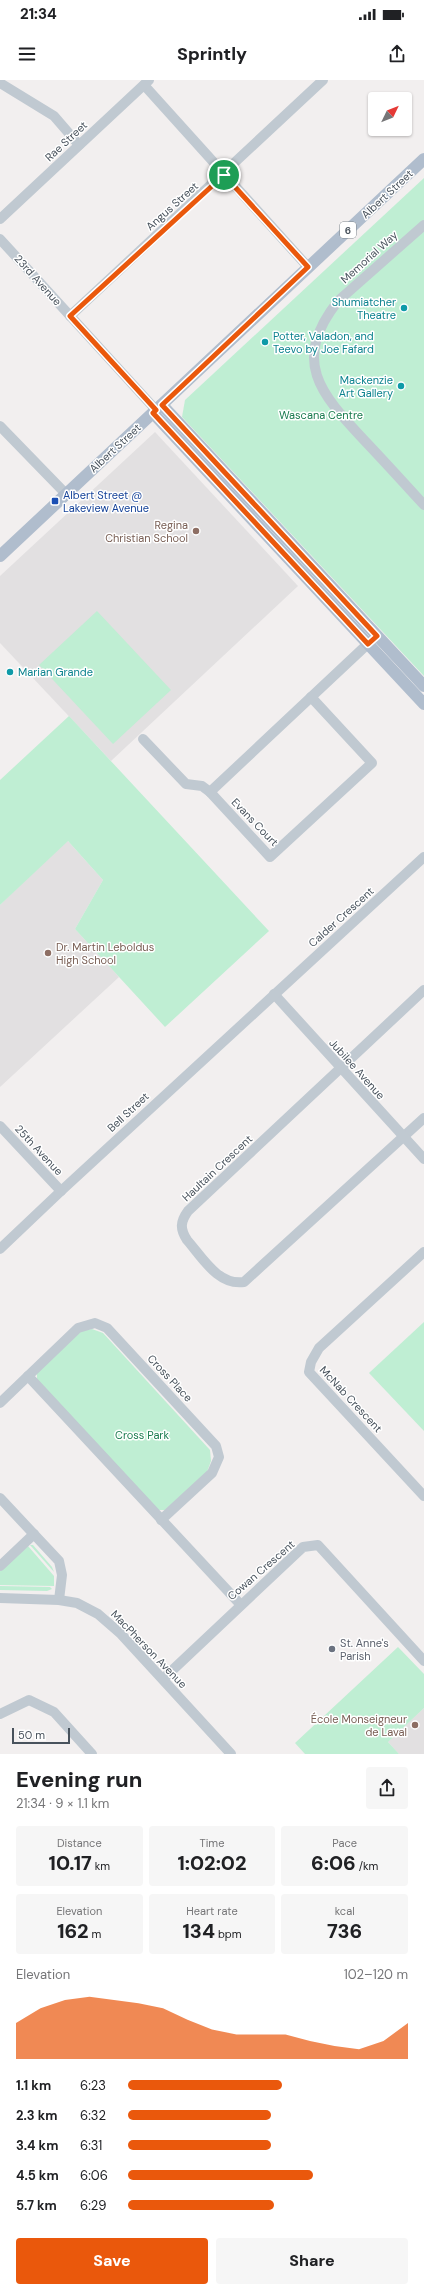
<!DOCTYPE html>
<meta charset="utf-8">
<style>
:root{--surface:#fff;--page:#f6f6f6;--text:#202124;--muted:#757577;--accent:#ea580c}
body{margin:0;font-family:"DM Sans",sans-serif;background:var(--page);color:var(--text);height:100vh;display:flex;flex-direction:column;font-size:15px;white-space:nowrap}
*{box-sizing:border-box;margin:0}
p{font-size:13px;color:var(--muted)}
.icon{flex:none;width:22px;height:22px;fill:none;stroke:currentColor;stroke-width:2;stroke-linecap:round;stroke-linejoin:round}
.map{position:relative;height:1674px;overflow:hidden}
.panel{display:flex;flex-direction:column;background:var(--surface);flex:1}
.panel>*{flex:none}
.needle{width:26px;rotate:47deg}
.controls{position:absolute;left:368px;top:12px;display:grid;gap:8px}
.controls a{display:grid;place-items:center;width:44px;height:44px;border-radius:4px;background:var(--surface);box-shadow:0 1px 3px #0004;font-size:20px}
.scale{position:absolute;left:12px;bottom:10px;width:58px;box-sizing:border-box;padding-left:4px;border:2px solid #48525c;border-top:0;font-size:11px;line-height:14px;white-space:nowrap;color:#48525c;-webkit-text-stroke:3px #fff;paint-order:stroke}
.pin{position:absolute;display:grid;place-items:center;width:34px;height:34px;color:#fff;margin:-17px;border:2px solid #fff;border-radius:50%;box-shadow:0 1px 4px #0007}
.round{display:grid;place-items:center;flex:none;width:42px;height:42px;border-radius:4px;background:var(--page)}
.overview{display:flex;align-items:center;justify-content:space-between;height:68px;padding:0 16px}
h1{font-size:22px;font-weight:800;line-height:30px}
.metrics{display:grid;grid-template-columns:repeat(3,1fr);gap:6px;height:68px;padding:4px 16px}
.metrics div{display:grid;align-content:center;border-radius:4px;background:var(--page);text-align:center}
.metrics b{font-size:20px;font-weight:800}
.metrics small{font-size:11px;font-weight:400}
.metrics p{font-size:11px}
.chart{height:112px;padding:8px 16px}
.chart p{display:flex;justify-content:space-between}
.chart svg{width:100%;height:72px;margin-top:4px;fill:var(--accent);opacity:.7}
.cta{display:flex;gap:8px;margin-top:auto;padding:8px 16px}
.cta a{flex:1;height:46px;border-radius:4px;background:var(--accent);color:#fff;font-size:16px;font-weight:800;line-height:46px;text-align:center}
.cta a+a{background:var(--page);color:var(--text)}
ul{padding:0 16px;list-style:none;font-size:13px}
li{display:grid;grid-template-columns:64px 48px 1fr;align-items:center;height:30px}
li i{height:10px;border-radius:5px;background:var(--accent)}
.status{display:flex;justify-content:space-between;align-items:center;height:28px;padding:0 20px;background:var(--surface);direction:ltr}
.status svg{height:11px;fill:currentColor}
header{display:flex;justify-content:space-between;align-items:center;height:52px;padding:0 16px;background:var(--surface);font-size:18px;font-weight:800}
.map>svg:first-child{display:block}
.education{fill:#e2e0e1}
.green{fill:#bfeed3}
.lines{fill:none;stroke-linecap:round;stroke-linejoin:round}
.minor{stroke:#c0c9d1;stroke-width:10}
.major{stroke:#b0bdcd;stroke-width:12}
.route-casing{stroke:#fff;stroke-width:8}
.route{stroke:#ea580c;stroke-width:5}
.culture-dot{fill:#0f9aa8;stroke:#fff;stroke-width:1.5}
.transit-dot{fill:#1a4fb4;stroke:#fff;stroke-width:1.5}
.education-dot{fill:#8d6e63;stroke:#fff;stroke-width:1.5}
.worship-dot{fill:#6b7280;stroke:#fff;stroke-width:1.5}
.labels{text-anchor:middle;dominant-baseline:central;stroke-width:3;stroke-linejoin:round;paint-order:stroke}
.shield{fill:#fff;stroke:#7f868d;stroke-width:1}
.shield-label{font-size:10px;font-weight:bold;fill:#48525c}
.street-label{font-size:11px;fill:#48525c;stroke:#fff}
.culture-label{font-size:11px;fill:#0d838f;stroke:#fff;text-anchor:end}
.park-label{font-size:11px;fill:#1a7b4f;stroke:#fff}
.transit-label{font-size:11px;fill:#164399;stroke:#fff;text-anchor:start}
.education-label{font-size:11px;fill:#785e54;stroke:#fff;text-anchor:end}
.worship-label{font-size:11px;fill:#5b616d;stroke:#fff;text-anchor:start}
</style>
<div class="status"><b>21:34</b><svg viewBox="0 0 49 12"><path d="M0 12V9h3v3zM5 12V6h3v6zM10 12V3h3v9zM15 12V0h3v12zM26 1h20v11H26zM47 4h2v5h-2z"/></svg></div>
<header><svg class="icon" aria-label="menu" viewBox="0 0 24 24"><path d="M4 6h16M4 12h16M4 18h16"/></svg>Sprintly<svg class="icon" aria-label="share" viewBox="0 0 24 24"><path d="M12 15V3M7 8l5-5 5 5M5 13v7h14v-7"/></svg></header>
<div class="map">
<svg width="424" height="1674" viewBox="0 0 424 1674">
<rect width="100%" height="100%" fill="#f2efef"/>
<!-- education -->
<g class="education">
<path d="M155,352l143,154 -187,175 -111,-118v-67z"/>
<path d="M67,760l36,40 -28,49 44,48 -119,110v-182z"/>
<path d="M424,1628v46h-25l-11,-12z"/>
</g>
<!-- green -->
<g class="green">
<path d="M424,98v498l-242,-259 3,-17z"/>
<path d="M97,531l74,79 -58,54 -74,-79z"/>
<path d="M69,636l200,215 -104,96 -90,-98 28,-49 -35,-39 -68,64v-125z"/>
<path d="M424,1242v109l-55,-58z"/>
<path d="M92,1249l11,4 107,117 1,11 -4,11 -42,38h-8l-120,-129v-9l44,-41z"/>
<path d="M30,1465h3l19,22 2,5z"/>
<path d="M28,1466l26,30v10l-54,-1v-14z"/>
<path d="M0,1506l50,1 2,2 -5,2 -47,-1z"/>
<path d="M398,1567l26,27v34l-36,34 11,12h-94l-10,-11z"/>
</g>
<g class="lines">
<!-- minor -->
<g class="minor">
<path d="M0,3l54,33 25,29"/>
<path d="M144,5l164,182"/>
<path d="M0,139l149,-139"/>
<path d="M424,145l-86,76c-47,60 -18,92 26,139 20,21 40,43 60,65"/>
<path d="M0,159l156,171"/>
<path d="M70,236l253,-236"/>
<path d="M0,346l66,68"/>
<path d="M143,659l43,45 16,2 8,6 60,65 102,-94 -61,-66"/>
<path d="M210,712l163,-153"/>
<path d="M424,910l-236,221c-8,11 -8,18 -1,29 15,17 31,46 57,42l180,-164"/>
<path d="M274,914l150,165"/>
<path d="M0,1046l61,65"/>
<path d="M0,1169l61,-58 363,-334"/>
<path d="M424,1172l-105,96 -8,14 -2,10 115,124"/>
<path d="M28,1296l212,228"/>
<path d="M0,1323l78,-75 17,-5 12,5 109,118 3,11 -7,16 -51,47"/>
<path d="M0,1418l59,63 3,14 -3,25"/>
<path d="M0,1486l34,-32"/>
<path d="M0,1518l59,2 18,3 21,11 23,20 110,120"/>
<path d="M163,1599l140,-132 15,-2 106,116"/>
<path d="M0,1634l29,-14 25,12 38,42"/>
</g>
<!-- major -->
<g class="major">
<path d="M162,325l262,281"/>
<path d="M153,333l271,291"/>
<path d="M0,476l424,-397"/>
</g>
</g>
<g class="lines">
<defs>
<path id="route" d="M224,95l84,92 -146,138 215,231 -9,8 -215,-231 3,-3 -86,-94z"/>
</defs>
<!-- route casing -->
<use href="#route" class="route-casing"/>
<!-- route -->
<use href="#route" class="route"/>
</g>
<!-- markers -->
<g class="culture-dot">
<circle cx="404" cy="228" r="4"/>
<circle cx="265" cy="262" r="4"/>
<circle cx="401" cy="306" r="4"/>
<circle cx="10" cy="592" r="4"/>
</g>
<rect class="transit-dot" x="51" y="417" width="8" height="8" rx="2"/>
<g class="education-dot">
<circle cx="196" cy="451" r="4"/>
<circle cx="48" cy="873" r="4"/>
<circle cx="415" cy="1645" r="4"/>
</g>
<circle class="worship-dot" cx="332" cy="1569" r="4"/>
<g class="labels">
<!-- shield labels -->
<rect class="shield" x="340" y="142" width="16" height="16" rx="3"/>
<g class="shield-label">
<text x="348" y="150">6</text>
</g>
<!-- street labels -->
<g class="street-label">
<text transform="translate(66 61) rotate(-43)">Rae Street</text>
<text transform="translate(387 114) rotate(-43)">Albert Street</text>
<text transform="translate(172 126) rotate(-42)">Angus Street</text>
<text transform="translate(369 177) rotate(-42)">Memorial Way</text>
<text transform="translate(38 200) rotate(48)">23rd Avenue</text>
<text transform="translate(115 368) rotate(-43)">Albert Street</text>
<text transform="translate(255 742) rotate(46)">Evans Court</text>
<text transform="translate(341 837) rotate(-42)">Calder Crescent</text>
<text transform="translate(357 989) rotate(48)">Jubilee Avenue</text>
<text transform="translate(128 1032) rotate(-43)">Bell Street</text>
<text transform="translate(39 1070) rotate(47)">25th Avenue</text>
<text transform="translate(217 1088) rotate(-43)">Haultain Crescent</text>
<text transform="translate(170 1298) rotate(47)">Cross Place</text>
<text transform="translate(351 1319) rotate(47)">McNab Crescent</text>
<text transform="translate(261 1490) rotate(-41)">Cowan Crescent</text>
<text transform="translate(149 1569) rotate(46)">MacPherson Avenue</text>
</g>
<!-- culture labels -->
<g class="culture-label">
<text x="396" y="222">Shumiatcher<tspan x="396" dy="13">Theatre</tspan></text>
<text x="273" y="256" text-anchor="start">Potter, Valadon, and<tspan x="273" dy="13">Teevo by Joe Fafard</tspan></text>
<text x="393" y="300">Mackenzie<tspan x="393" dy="13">Art Gallery</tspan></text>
<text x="18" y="592" text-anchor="start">Marian Grande</text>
</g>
<!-- park labels -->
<g class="park-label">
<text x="321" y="335">Wascana Centre</text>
<text x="142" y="1355">Cross Park</text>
</g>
<!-- transit labels -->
<g class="transit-label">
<text x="63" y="415">Albert Street @<tspan x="63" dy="13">Lakeview Avenue</tspan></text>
</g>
<!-- education labels -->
<g class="education-label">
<text x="188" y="445">Regina<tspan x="188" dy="13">Christian School</tspan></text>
<text x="56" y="867" text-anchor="start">Dr. Martin Leboldus<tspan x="56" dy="13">High School</tspan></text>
<text x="407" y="1639">École Monseigneur<tspan x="407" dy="13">de Laval</tspan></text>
</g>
<!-- worship labels -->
<g class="worship-label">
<text x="340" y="1563">St. Anne's<tspan x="340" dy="13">Parish</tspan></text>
</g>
</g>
</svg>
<div class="controls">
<a><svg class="needle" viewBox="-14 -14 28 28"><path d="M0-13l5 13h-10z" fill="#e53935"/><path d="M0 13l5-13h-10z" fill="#757577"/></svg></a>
</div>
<div class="scale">50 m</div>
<div class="pin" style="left:224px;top:95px;background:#1e9e55"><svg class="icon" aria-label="arrive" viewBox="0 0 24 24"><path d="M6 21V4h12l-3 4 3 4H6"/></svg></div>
</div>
<section class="panel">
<div class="overview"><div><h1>Evening run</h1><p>21:34 · 9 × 1.1 km</p></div><a class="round"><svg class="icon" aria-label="share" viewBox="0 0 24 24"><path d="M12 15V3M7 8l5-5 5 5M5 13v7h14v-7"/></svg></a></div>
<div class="metrics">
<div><p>Distance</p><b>10.17<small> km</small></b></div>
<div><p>Time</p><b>1:02:02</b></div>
<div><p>Pace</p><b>6:06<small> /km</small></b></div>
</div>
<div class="metrics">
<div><p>Elevation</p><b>162<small> m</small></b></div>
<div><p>Heart rate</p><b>134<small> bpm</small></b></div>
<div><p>kcal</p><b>736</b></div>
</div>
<div class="chart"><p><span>Elevation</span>102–120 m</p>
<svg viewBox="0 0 160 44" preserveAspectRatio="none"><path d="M0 44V22L10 13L20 8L30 6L40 8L50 10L60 13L70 20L80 26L90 29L100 29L110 29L120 33L130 36L140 38L150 33L160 22V44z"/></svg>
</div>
<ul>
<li><b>1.1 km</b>6:23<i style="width:55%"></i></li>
<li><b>2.3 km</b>6:32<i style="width:51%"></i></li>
<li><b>3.4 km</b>6:31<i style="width:51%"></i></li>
<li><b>4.5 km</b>6:06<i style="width:66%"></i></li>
<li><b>5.7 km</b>6:29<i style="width:52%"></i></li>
</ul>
<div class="cta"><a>Save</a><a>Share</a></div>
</section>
